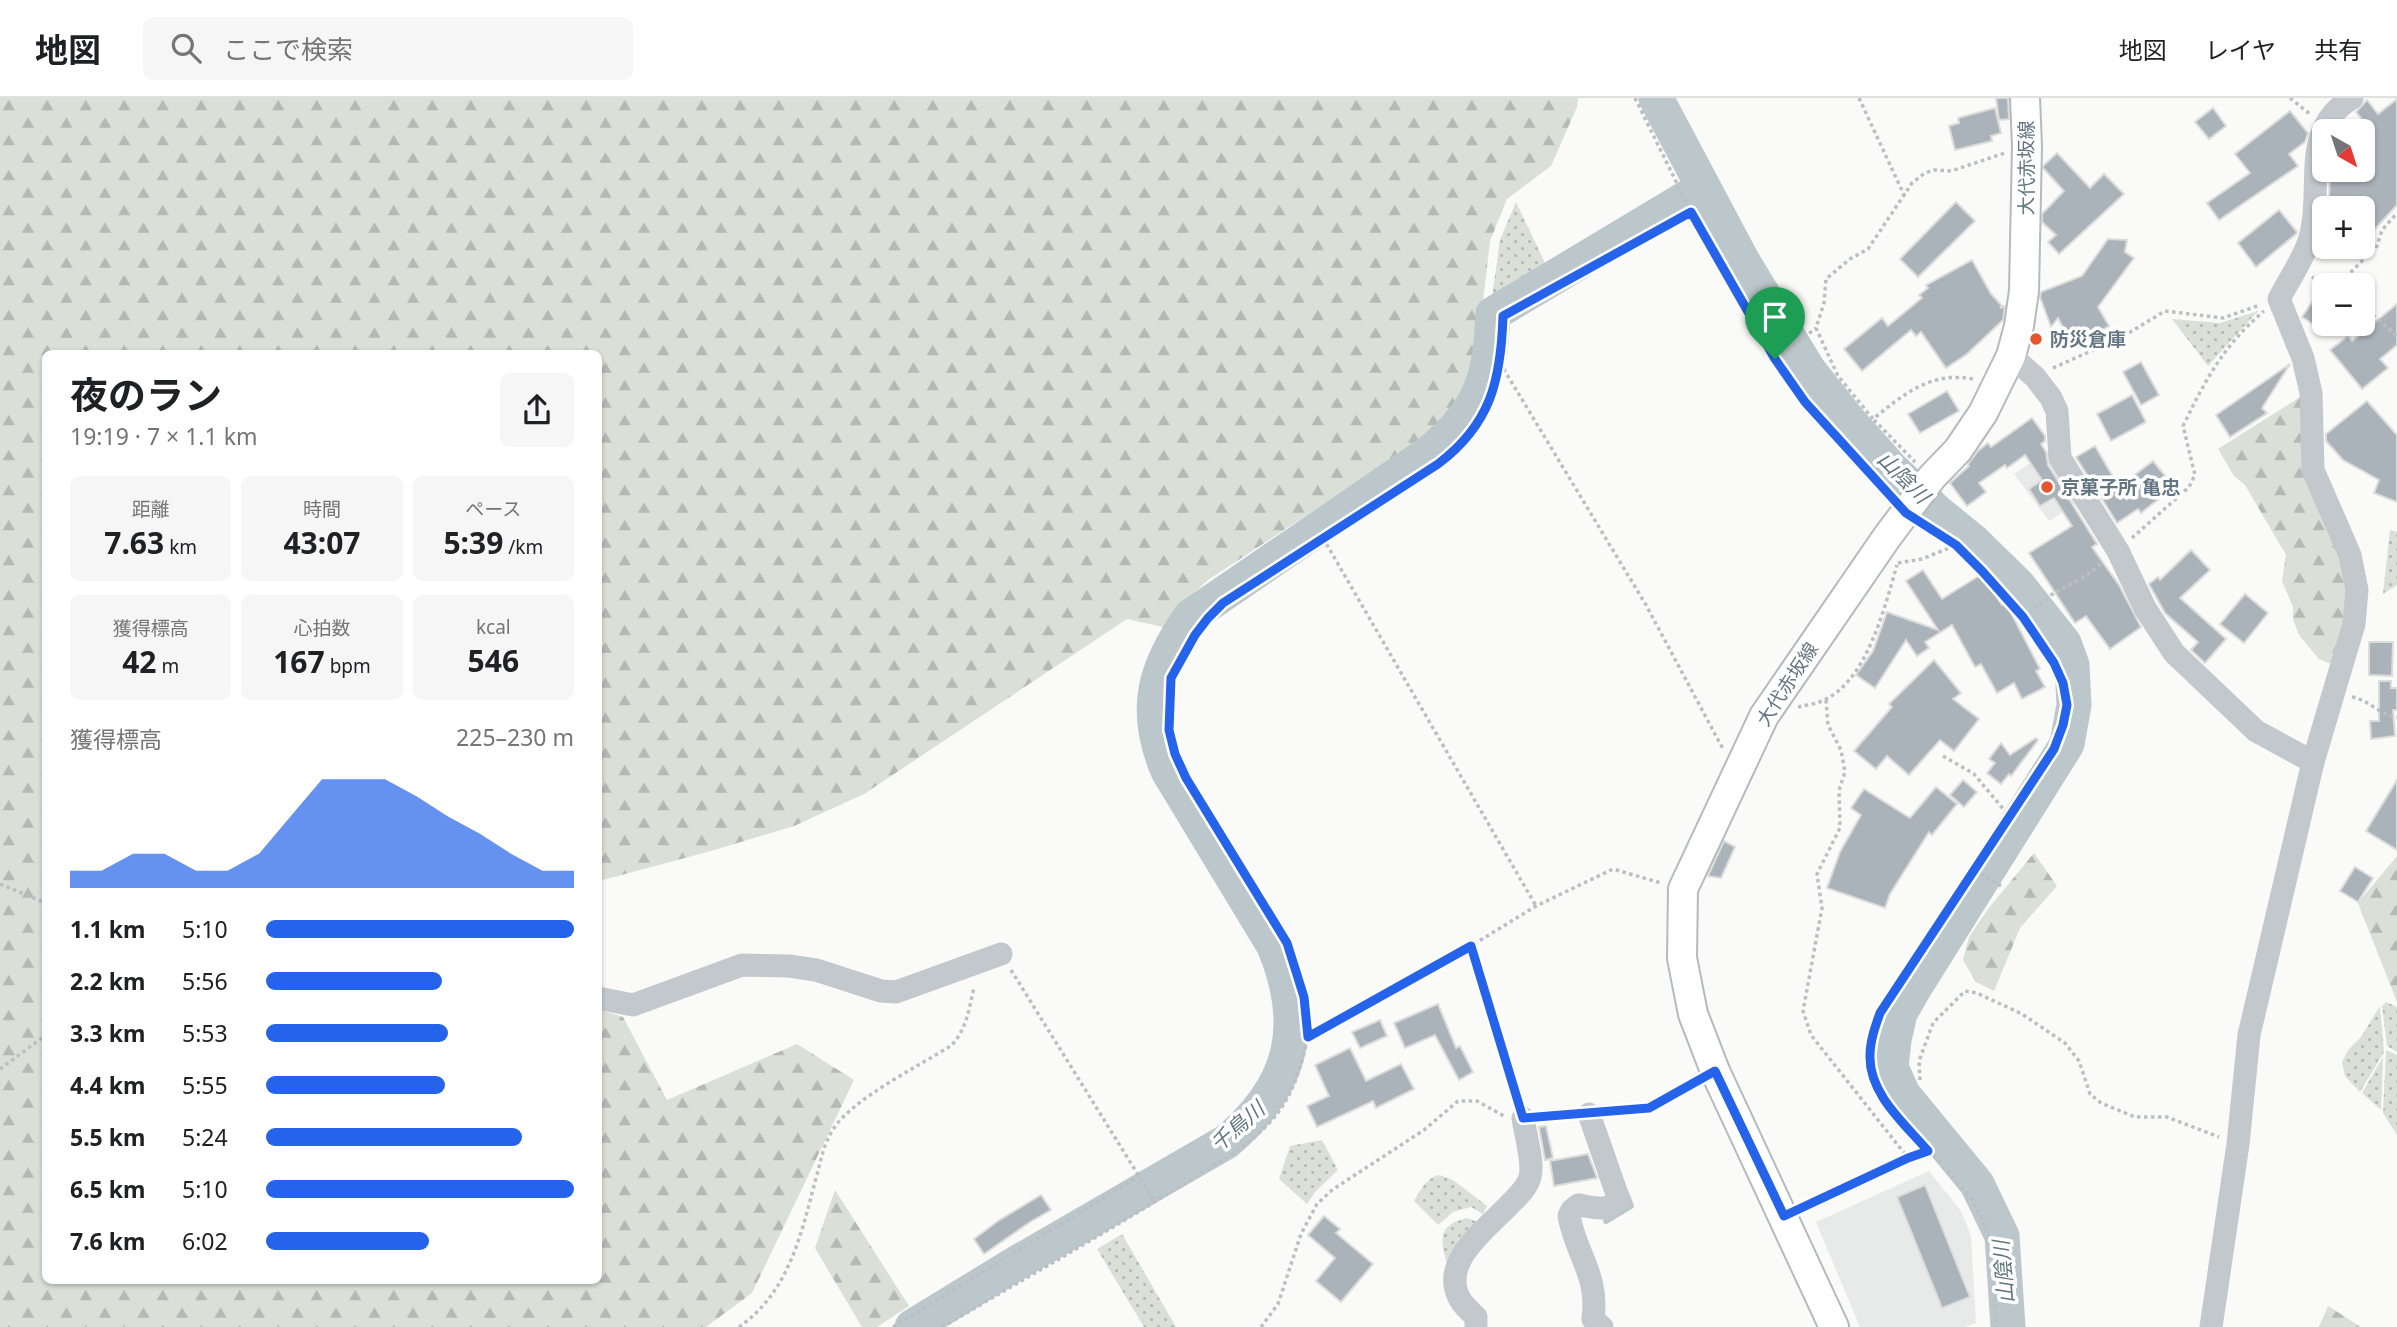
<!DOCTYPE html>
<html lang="ja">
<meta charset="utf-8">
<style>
:root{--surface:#fff;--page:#f6f6f6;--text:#202124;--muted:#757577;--line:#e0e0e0;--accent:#2563eb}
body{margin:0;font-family:"Noto Sans","Noto Sans JP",sans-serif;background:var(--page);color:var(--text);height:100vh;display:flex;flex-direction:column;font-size:26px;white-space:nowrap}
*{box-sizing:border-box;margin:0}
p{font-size:23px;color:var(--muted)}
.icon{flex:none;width:38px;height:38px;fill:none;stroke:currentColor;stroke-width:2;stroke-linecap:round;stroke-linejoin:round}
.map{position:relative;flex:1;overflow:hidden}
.side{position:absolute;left:42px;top:252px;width:560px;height:934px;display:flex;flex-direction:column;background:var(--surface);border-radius:10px;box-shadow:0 2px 5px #0004}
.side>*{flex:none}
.needle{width:46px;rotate:141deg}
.tools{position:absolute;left:2312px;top:21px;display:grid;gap:14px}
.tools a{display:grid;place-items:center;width:63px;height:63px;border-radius:10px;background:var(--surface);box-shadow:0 2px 5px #0004;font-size:35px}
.pin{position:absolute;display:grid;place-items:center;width:60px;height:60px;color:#fff;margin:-72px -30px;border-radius:50% 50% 50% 0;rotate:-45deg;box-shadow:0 0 7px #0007}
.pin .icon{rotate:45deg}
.round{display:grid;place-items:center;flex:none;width:74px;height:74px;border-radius:10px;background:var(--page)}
.summary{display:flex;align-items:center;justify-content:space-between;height:119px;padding:0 28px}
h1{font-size:38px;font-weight:700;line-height:52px}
.stats{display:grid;grid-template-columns:repeat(3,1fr);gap:10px;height:119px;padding:7px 28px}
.stats div{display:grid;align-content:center;border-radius:10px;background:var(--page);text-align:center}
.stats b{font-size:30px;font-weight:700}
.stats small{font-size:19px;font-weight:400}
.stats p{font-size:19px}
.chart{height:196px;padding:14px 28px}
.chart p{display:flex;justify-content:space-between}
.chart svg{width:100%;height:126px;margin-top:7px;fill:var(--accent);opacity:.7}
ul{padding:0 28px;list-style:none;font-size:23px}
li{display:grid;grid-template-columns:112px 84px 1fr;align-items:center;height:52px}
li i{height:18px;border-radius:9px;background:var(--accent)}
header{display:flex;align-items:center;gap:42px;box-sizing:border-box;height:98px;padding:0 35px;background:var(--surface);border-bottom:2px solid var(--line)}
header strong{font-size:33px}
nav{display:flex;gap:38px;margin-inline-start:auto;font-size:24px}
.search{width:490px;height:63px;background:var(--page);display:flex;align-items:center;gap:18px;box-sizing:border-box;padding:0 24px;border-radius:10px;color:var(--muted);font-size:26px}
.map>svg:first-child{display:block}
.built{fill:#e8e9e9}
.grass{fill:url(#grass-dots)}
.forest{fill:url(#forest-firs)}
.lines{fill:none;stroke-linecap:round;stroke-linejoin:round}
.stream{stroke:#bbc7cb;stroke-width:6}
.river{stroke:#bbc7cb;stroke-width:35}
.building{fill:#aab3b9;stroke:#dcdcda;stroke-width:2}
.major-casing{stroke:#b5babe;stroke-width:32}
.path{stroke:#bbbfc2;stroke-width:3.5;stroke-dasharray:3.5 3.5;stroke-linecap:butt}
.minor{stroke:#c3c8cc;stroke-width:23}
.major{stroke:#fff;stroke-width:28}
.route-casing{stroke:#fff;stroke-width:14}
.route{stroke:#2563eb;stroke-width:9}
.poi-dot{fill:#e4572e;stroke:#fff;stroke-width:2.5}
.labels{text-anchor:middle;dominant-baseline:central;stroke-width:7;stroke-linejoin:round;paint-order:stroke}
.street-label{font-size:19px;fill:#657683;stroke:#fff}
.poi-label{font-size:19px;font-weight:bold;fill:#657683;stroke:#fff;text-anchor:start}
.water-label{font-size:21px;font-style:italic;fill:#60757c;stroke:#fff}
</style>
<header>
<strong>地図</strong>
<div class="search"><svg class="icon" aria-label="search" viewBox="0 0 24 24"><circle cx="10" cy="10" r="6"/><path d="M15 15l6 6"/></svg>ここで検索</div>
<nav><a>地図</a><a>レイヤ</a><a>共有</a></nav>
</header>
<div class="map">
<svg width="2397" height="1229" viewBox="0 0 2397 1229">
<defs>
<pattern id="grass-dots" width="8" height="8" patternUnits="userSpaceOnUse" patternTransform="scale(1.75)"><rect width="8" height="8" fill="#dadfd7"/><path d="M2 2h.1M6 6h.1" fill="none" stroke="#b4b9b4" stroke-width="1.8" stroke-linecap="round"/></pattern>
<pattern id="forest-firs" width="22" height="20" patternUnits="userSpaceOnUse" patternTransform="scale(1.75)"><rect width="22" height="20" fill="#dadfd7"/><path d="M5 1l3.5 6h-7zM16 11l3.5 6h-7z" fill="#b4b9b4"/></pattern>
</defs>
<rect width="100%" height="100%" fill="#fafaf8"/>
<!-- built -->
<g class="built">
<path d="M2053,349l26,54 -30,20 -35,-47z"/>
<path d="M1929,1073l32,40 10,25 5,87 -11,4h-105l-44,-105z"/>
</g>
<!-- grass -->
<g class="grass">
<path d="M1516,104l31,65 -56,37 9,-64z"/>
<path d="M2258,213l-50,55 -36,-47 48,4z"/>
<path d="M2390,432l7,2v53l-14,9z"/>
<path d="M2386,904l11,5v45l-10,-6 -5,-40z"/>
<path d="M2380,908l4,46 -24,40 -15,-16 -3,-14 6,-12 13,-13z"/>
<path d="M2386,952l11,5v80l-14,-22z"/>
<path d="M2383,959l-2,53 -19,-17z"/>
<path d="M1322,1042l16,30 -22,21 -9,13 -28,-25 11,-33z"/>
<path d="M1439,1077l14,5 34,26 -4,8 -12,-7 -18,5 -15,13 -24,-24c7,-11 12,-23 25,-26z"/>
<path d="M1467,1120l14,5 -32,49c-6,-26 -17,-46 18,-54z"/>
<path d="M1122,1136l54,93h-32l-47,-78z"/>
</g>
<!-- forest -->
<g class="forest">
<path d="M0,0h1578l-1,9 -26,59 -44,33 -17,42 -14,121 -14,33 -15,22 -18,18 -221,145 -26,24 -19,23 -36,-8 -263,175 -70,32 -83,25 -112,30 -1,-527h-552v927h552l1,-272 24,8 44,83 130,-56 57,36 -102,213 -46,34h-706z"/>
<path d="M2305,296l44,208 -13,64 -17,-7 -20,-24 -6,-16v-12l-11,-26 4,-26 -41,-70 -11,-9 -16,-27z"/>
<path d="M2034,755l23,33 -37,42 -26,63 -18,-9 -13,-22 6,-23 19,-28z"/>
<path d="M2397,758v146l-39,-99z"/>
<path d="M835,1092l74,116 -32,21h-15l-47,-79z"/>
<path d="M2328,1208l33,21h-42z"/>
</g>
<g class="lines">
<!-- stream -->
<path class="stream" d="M1606,1123l25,-15 -5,-13"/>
<!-- river -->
<g class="river">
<path d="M1656,0l86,162 66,109 42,53 41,46 45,43 37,30 45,44 46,58 8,22 2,40 -7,39 -152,243 -15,26 -6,27 -3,27 12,27 74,90 25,52 6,91"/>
<path d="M912,1229l103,-63 211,-122c67,-56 81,-116 48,-196l-106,-175c-26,-61 -14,-103 23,-155l238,-163c52,-43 61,-73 64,-139l210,-126"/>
</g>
</g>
<!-- building -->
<g class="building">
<path d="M1996,0h12l1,21 -10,1z"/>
<path d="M2397,1v106l-25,27 -10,-9v-15h-25l-8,-11 1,-27h32v-44l3,-3 -9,-11 11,-12 11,14z"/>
<path d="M1995,10l6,25 -10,3 1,5 -37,9 -6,-24 10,-3 -1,-5z"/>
<path d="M2213,10l13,18 -17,13 -14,-17z"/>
<path d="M2290,13l18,22 -3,9 -16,12 9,12 -79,54 -12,-17 43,-30 -15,-19z"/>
<path d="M2057,55l33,35 14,-14 20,20 -65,60 -11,-12 8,-7 -14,-13v-8l22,-23 -21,-23v-2z"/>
<path d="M1956,104l19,19 -57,56 -18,-18z"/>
<path d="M2279,112l18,22 -1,2 -40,33 -18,-24z"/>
<path d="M2108,141l19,1 -2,12 9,6 -36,49 11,19 -36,20 -15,-28 -7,9 -11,-30 1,-5 41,-16z"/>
<path d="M1972,162l19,34 11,12 -2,2 5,-2 -2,14 -36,34 -21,14 -25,-36 -5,4 -5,-6 -49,41 -18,-22 38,-31 6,8 34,-28 -3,-3 9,-7 -2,-3z"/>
<path d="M2324,186v30l-8,12 -14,-9z"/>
<path d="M2397,206v41l-17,14 8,9 -26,21 -32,-39 18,-14 4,5z"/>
<path d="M2141,264l18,33 -18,10 -18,-33z"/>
<path d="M2290,266l-28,44 5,5 -37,24 -14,-22z"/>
<path d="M1947,293l12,20 -39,22 -12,-19z"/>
<path d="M2132,297l14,27 -35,19 -14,-27z"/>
<path d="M2367,303l30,34v67l-23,-9 5,-13 -36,-20 -17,-19v-7z"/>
<path d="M2032,320l13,18v5l-4,3 5,8 2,13 49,79 -5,3 27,38 22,42 -31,22 -24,-33 -11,7 -46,-70 43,-27 -18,-28 -14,8 -11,-17 13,-9 -17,-25 -18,13 -2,-3 -26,18 7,9 -19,14 -17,-23 19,-17 -1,-2 10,-13 10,-8 3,4z"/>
<path d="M2095,348l24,41 34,-26 21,26 -33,26 -3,-4 -21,14 -41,-66z"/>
<path d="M2191,452l19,20 -30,28 46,41 -21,24 -14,-13 7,-8 -33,-29 -16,-29 9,-7 2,3z"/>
<path d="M1923,472l19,29 40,-25 20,31 4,-2 34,66 -4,2 9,16 -23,12 -8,-16 -17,10 -16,-29 -6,3 -23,-42 -27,17 4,6 -12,8 -11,-16 -31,48 -19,-13 17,-24 14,-39 51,18 -32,-49z"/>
<path d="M2245,496l23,19 -24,30 -24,-19z"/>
<path d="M2369,544h24l-1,34 -23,-1z"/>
<path d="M1934,562l27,33 -8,6 26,20 -25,32 -14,-11 -31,35 -22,-19 -11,13 -22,-18 38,-44 -3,-3z"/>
<path d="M2379,583h12v7h6v22h-4l2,26 -24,3 -1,-18h9z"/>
<path d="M2036,640l2,2 -27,36 -2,-2 -8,10 -14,-11 8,-10 -6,-4 12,-16 9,12z"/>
<path d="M1963,682l14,12 -13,15 -14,-12z"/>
<path d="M2397,682v70l-31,-19z"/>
<path d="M1936,689l21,17 -25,31 -3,-3 -39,62 -5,14 -58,-20 13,-36 21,-37 -10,-7 13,-19 46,29z"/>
<path d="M1724,743l11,6 -14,31 -13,-2z"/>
<path d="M2355,769l18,11 -15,24 -18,-11z"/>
<path d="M1438,906l18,44 4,-2 13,26 -14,8 -24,-45 -30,13 -11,-25z"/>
<path d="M1380,922l7,16 -27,12 -8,-16z"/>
<path d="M1350,950l16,33 35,-17 13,25 -38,19 -3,-7 -56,26 -10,-21 22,-10 -14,-31z"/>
<path d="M1546,1028l7,32 -8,2 -6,-33z"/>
<path d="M1588,1056l9,24 -43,8 -4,-25z"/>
<path d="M1925,1087l45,112 -28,11 -45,-111z"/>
<path d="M1041,1097l10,15 -21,12 -46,32 -10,-15 24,-18z"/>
<path d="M1324,1118l16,13 -4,4 37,31 -32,38 -25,-21 19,-23 -27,-23z"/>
</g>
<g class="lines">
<defs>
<path id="major" d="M1834,1229l-119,-256 -22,-57 -11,-56 1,-69 81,-173 123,-179 45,-60 26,-27 25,-37 28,-57 8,-30 5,-35 3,-145 -2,-48"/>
</defs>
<!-- major casing -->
<use href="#major" class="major-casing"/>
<!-- path -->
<g class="path">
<path d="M1635,0l56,114 84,147 31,43 83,93"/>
<path d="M1859,0l46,99"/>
<path d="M2290,0l20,16"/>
<path d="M2312,179l12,8"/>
<path d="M2345,187l4,-11 28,-28 5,-16 15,-17"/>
<path d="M2362,208l35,30"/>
<path d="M1776,261l40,-31"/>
<path d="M1500,265l146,242 77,144"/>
<path d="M2053,270l69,-31 43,-26 58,7 37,-13"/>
<path d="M1973,281c-42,-8 -69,15 -100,40l-35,-43 -22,-48 8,-25 2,-24 24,-20 18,-10 44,-66 13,-10 9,-3 17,1 54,-18"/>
<path d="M1874,322l41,42"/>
<path d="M1924,427c11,6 22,13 32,20 36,30 107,110 111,157 1,16 -8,33 -13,47l-174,265c-9,28 -13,46 -3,75l96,112 13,26 5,20 5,80"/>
<path d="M1323,440l213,368"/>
<path d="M2132,440l57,-51 6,-12 -12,-49c23,-47 40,-80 81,-115"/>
<path d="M1898,465l24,-4 34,-14"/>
<path d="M2023,519l28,-22 36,-20 15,-12"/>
<path d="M2352,599c17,3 28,18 45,20"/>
<path d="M1826,602l2,25 13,25 4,22 -6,18 1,38 -23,46 5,34 -19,103 8,24 97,123"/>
<path d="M1798,609c8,-2 18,-3 26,-7 43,-19 61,-94 73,-135"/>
<path d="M1943,658l31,18 35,42"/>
<path d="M1974,772l27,16"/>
<path d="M0,786l46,19"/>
<path d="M1472,848l45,153"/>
<path d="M1011,872l144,232"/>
<path d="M1308,939l-3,-40 -18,-54 -101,-165 -11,-24 -6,-24 2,-52 24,-43 28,-33 235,-153c36,-41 43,-79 45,-133l188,-104"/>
<path d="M0,971l46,-34"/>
<path d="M1920,982l-1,-19 14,-38 32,-32 12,2 45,21 43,29 14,18 11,33 11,9 34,14h32l52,20"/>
<path d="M1608,1014l41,-4 46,-26"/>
<path d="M1542,1019l27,-2"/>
<path d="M1802,1110l106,-50 20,-7"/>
<path d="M739,1229c50,-35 62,-92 77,-149 5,-17 7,-34 18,-50 20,-30 85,-62 118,-83 15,-17 17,-36 22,-58"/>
<path d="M893,1229l246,-151"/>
<path d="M942,1229c79,-46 158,-91 235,-139 33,-21 69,-39 95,-68 21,-24 29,-53 36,-83l163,-91 65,-40 77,-37 48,14"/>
<path d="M1261,1229l17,-23 23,-70 16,-30 15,-14 92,-60 34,-29h19l27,15"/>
</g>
<!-- minor -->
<g class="minor">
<path d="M2011,258l24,21 16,21 6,13 3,47 58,93 27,57 29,45 82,78 57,31"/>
<path d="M598,900l35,7 109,-40 47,1 27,4 65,21 15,1 105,-38"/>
<path d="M1589,1016l29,83c-7,17 -25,10 -40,8l-6,5 -3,6c7,39 30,59 24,103l9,8"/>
<path d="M1476,1229v-10c-5,-5 -11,-10 -15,-16 -24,-38 27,-73 50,-98 7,-7 16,-15 19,-26 4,-15 -5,-43 -7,-59"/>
<path d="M2211,1229l27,-183 11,-109 64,-273 41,-138 3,-34 -7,-35 -37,-85 -2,-77 -8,-35 -24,-59c10,-19 23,-38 30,-58 16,-52 -11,-111 43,-143"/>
</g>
<!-- major -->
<use href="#major" class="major"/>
</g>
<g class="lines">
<defs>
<path id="route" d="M1691,114l84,147 30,43 101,111 50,32 26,26 41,46 31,46 9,20 4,22 -4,20 -9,24 -174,264c-5,14 -10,28 -10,43 -1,38 35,68 58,95l-20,7 -124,58 -69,-145 -66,37 -126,10 -52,-172 -163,91 -4,-40 -17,-54 -101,-165 -11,-24 -6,-24 2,-52 24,-43 13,-17 15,-15 215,-139c53,-40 63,-84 65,-148z"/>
</defs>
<!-- route casing -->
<use href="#route" class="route-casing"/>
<!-- route -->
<use href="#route" class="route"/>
</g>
<!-- markers -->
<g class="poi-dot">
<circle cx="2036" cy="241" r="7"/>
<circle cx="2047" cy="389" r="7"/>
</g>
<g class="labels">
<!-- street labels -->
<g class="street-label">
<text transform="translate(2026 70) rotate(-90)">大代赤坂線</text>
<text transform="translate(1787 586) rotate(-57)">大代赤坂線</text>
</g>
<!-- poi labels -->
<g class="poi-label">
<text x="2050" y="241">防災倉庫</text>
<text x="2061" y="389">京菓子所 亀忠</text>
</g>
<!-- water labels -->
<g class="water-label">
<text transform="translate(1904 379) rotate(45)">山陰川</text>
<text transform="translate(1237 1028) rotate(-41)">千鳥川</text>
<text transform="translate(2003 1174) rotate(-95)">山陰川</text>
</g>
</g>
</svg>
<div class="tools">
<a><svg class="needle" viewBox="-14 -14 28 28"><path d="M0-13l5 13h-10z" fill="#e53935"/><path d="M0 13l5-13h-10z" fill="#757577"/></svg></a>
<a>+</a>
<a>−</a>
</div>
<div class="pin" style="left:1775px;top:261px;background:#1e9e55"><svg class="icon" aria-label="arrive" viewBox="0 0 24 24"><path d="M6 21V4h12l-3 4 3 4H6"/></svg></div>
<section class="side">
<div class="summary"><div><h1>夜のラン</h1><p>19:19 · 7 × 1.1 km</p></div><a class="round"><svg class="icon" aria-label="share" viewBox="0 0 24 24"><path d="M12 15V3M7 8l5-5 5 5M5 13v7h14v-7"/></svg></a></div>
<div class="stats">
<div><p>距離</p><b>7.63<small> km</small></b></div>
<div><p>時間</p><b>43:07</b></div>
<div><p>ペース</p><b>5:39<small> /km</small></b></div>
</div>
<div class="stats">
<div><p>獲得標高</p><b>42<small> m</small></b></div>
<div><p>心拍数</p><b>167<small> bpm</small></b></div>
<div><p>kcal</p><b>546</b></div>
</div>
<div class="chart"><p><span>獲得標高</span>225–230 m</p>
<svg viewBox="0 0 160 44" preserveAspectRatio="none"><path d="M0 44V38L10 38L20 32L30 32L40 38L50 38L60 32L70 19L80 6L90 6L100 6L110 12L120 19L130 25L140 32L150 38L160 38V44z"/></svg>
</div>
<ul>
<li><b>1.1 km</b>5:10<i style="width:100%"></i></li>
<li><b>2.2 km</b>5:56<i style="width:57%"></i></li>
<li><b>3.3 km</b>5:53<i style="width:59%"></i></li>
<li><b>4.4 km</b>5:55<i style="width:58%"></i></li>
<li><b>5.5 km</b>5:24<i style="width:83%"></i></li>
<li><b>6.5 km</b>5:10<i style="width:100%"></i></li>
<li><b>7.6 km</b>6:02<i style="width:53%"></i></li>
</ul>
</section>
</div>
